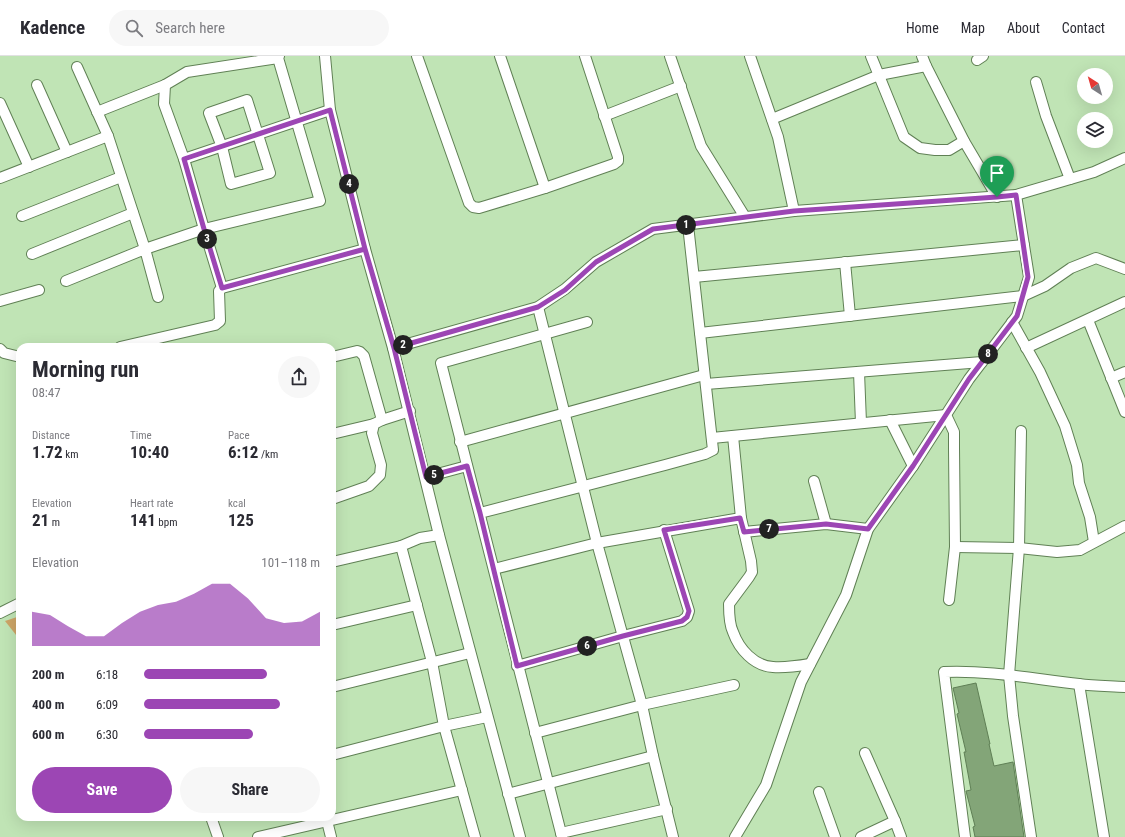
<!DOCTYPE html>
<meta charset="utf-8">
<style>
:root{--surface:#fff;--page:#f7f7f7;--text:#2b2b33;--muted:#7c7c81;--line:#e1e1e2;--accent:#9c46b4}
body{margin:0;font-family:"Roboto Condensed",sans-serif;background:var(--page);color:var(--text);height:100vh;display:flex;flex-direction:column;font-size:15px;white-space:nowrap}
*{box-sizing:border-box;margin:0}
p{font-size:13px;color:var(--muted)}
.icon{flex:none;width:22px;height:22px;fill:none;stroke:currentColor;stroke-width:2;stroke-linecap:round;stroke-linejoin:round}
.map{position:relative;flex:1;overflow:hidden}
.sheet{position:absolute;left:16px;top:287px;width:320px;height:478px;display:flex;flex-direction:column;background:var(--surface);border-radius:12px;box-shadow:0 4px 16px #0002}
.sheet>*{flex:none}
.needle{width:26px;rotate:323deg}
.controls{position:absolute;left:1077px;top:12px;display:grid;gap:8px}
.controls a{display:grid;place-items:center;width:36px;height:36px;border-radius:50%;background:var(--surface);box-shadow:0 4px 16px #0002;font-size:20px}
.pin{position:absolute;display:grid;place-items:center;width:34px;height:34px;color:#fff;margin:-41px -17px;border-radius:50% 50% 50% 0;rotate:-45deg;box-shadow:0 0 4px #0007}
.pin .icon{rotate:45deg}
.km{position:absolute;width:20px;height:20px;margin:-10px;border-radius:50%;background:#222;color:#fff;font-size:11px;line-height:20px;text-align:center}
.round{display:grid;place-items:center;flex:none;width:42px;height:42px;border-radius:21px;background:var(--page)}
.overview{display:flex;align-items:center;justify-content:space-between;height:68px;padding:0 16px}
h1{font-size:22px;font-weight:700;line-height:30px}
.figures{display:grid;grid-template-columns:repeat(3,1fr);gap:6px;height:68px;padding:4px 16px}
.figures div{display:grid;align-content:center}
.figures b{font-size:17px;font-weight:700}
.figures small{font-size:11px;font-weight:400}
.figures p{font-size:11px}
.chart{height:112px;padding:8px 16px}
.chart p{display:flex;justify-content:space-between}
.chart svg{width:100%;height:72px;margin-top:4px;fill:var(--accent);opacity:.7}
.primary-button{display:flex;gap:8px;margin-top:auto;padding:8px 16px}
.primary-button a{flex:1;height:46px;border-radius:24px;background:var(--accent);color:#fff;font-size:16px;font-weight:700;line-height:46px;text-align:center}
.primary-button a+a{background:var(--page);color:var(--text)}
ul{padding:0 16px;list-style:none;font-size:13px}
li{display:grid;grid-template-columns:64px 48px 1fr;align-items:center;height:30px}
li i{height:10px;border-radius:5px;background:var(--accent)}
header{display:flex;align-items:center;gap:24px;box-sizing:border-box;height:56px;padding:0 20px;background:var(--surface);border-bottom:1px solid var(--line)}
header strong{font-size:19px}
nav{display:flex;gap:22px;margin-inline-start:auto;font-size:14px}
.search{width:280px;height:36px;background:var(--page);display:flex;align-items:center;gap:10px;box-sizing:border-box;padding:0 14px;border-radius:22px;color:var(--muted);font-size:15px}
.map>svg:first-child{display:block}
.green{fill:#cca567}
.building{fill:#83a578;stroke:#5f7f55}
.lines{fill:none;stroke-linecap:round;stroke-linejoin:round}
.minor-casing{stroke:#608055;stroke-width:12}
.minor{stroke:#fff;stroke-width:10}
.route-casing{stroke:#fff;stroke-width:8}
.route{stroke:#9c46b4;stroke-width:5}
</style>
<header>
<strong>Kadence</strong>
<div class="search"><svg class="icon" aria-label="search" viewBox="0 0 24 24"><circle cx="10" cy="10" r="6"/><path d="M15 15l6 6"/></svg>Search here</div>
<nav><a>Home</a><a>Map</a><a>About</a><a>Contact</a></nav>
</header>
<div class="map">
<svg width="1125" height="781" viewBox="0 0 1125 781">
<rect width="100%" height="100%" fill="#c0e4b5"/>
<!-- green -->
<path class="green" d="M20,560v24l-15,-19z"/>
<!-- building -->
<path class="building" d="M976,627l14,61h-1l5,22 19,-4 11,75h-49l-2,-10 2,-1 -9,-35 5,-1 -7,-38h2l-9,-38 2,-1 -6,-25z"/>
<g class="lines">
<defs>
<g id="minor">
<path d="M325,0l5,54 35,139 28,99 46,187 81,302"/>
<path d="M417,0l52,147 4,4 6,1 66,-20 69,-24 4,-3v-4l-33,-101"/>
<path d="M500,0l45,132"/>
<path d="M670,0l31,90 44,71"/>
<path d="M750,0l28,81 16,74"/>
<path d="M871,0l33,81 16,11 15,2h14l15,-9"/>
<path d="M922,0l4,10 38,75 33,56"/>
<path d="M977,4l6,-4"/>
<path d="M77,11l31,69"/>
<path d="M1036,26l10,34 24,63"/>
<path d="M37,29l30,67"/>
<path d="M247,44l23,73 -39,11 -9,-37 -13,-34z"/>
<path d="M0,47l29,64"/>
<path d="M97,56l68,-27"/>
<path d="M604,60l77,-30"/>
<path d="M772,63l107,-44 47,-9"/>
<path d="M184,103l146,-49"/>
<path d="M0,122l108,-42 37,113 59,-20 116,-28 -42,-143 1,-2"/>
<path d="M22,160l99,-39"/>
<path d="M32,198l101,-41"/>
<path d="M845,206l5,54"/>
<path d="M694,221l330,-32"/>
<path d="M66,225l79,-32 13,48"/>
<path d="M222,232l-18,-59 -20,-70 -20,-55 1,-19 22,-13 91,-14"/>
<path d="M0,245l39,-11"/>
<path d="M538,251l59,236 45,162 11,51 20,81"/>
<path d="M1088,264l37,92"/>
<path d="M1012,266l28,50 25,54 12,39 2,18 11,34 4,25"/>
<path d="M700,277l323,-37 22,-10 26,-18 25,-10 29,11"/>
<path d="M120,291l95,-22 5,-4 -1,-30 3,-3 143,-39"/>
<path d="M393,292l145,-41 27,-18 31,-27 57,-33 141,-18 222,-16 78,-23 31,-14"/>
<path d="M1026,292l99,-46"/>
<path d="M0,293l4,4 16,4"/>
<path d="M332,301l25,-6 3,1 4,4 18,64"/>
<path d="M859,316l2,51"/>
<path d="M1111,322l14,-6"/>
<path d="M706,328l276,-22"/>
<path d="M890,364l23,46"/>
<path d="M1021,375l-2,117 -10,127 4,41 18,121"/>
<path d="M332,378l42,-10"/>
<path d="M733,380l8,82 10,43 1,11 -3,5 -20,27c0,9 0,20 4,28 6,17 21,34 40,35 12,1 25,-1 37,-3"/>
<path d="M712,382l234,-23 8,17v16l1,99 -6,53"/>
<path d="M460,386l244,-67"/>
<path d="M426,421l41,-11"/>
<path d="M814,425l12,43"/>
<path d="M332,443l37,-13 11,-11 1,-10 -9,-32 2,-9 8,-4 28,-9"/>
<path d="M480,457l185,-48 40,-11 8,-4 -25,-225"/>
<path d="M744,476l82,-8 42,5"/>
<path d="M955,491l64,1 38,4 23,-2 45,-24"/>
<path d="M332,506l69,-16"/>
<path d="M494,513l103,-26 144,-25"/>
<path d="M0,557l20,-10"/>
<path d="M332,569l85,-20"/>
<path d="M517,610l106,-30 59,-15 5,-4 2,-6 -25,-81"/>
<path d="M1079,628l25,153"/>
<path d="M332,631l138,-34"/>
<path d="M535,677l107,-28 92,-20"/>
<path d="M865,697l30,68"/>
<path d="M332,699l112,-29 -12,-64 -31,-116 19,-8 19,-3"/>
<path d="M819,736l16,45"/>
<path d="M508,738l145,-38"/>
<path d="M211,761l7,20"/>
<path d="M326,761l5,20"/>
<path d="M561,777l106,-24"/>
<path d="M258,781l204,-47"/>
<path d="M475,781l-31,-111 43,-9"/>
<path d="M562,781l-121,-474 146,-41"/>
<path d="M735,781l31,-52 35,-103 45,-87 22,-66 45,-63 56,-87 48,-63 12,-39 -13,-82"/>
<path d="M861,781l34,-16 6,16"/>
<path d="M965,781l-21,-165c45,-2 90,7 135,12 15,2 31,2 46,3"/>
</g>
</defs>
<!-- minor casing -->
<use href="#minor" class="minor-casing"/>
<!-- minor -->
<use href="#minor" class="minor"/>
</g>
<g class="lines">
<defs>
<path id="route" d="M997,141l-203,14 -141,18 -57,33 -31,28 -27,17 -144,41 -29,-99 -143,39 -18,-59 -20,-70 146,-49 35,139 29,99 32,129 41,-11 13,47 37,153 106,-30 59,-15 5,-4 2,-6 -25,-81 76,-12 4,14 82,-8 42,5 45,-63 56,-87 48,-63 11,-39 -12,-82 -19,2"/>
</defs>
<!-- route casing -->
<use href="#route" class="route-casing"/>
<!-- route -->
<use href="#route" class="route"/>
</g>
</svg>
<div class="controls">
<a><svg class="needle" viewBox="-14 -14 28 28"><path d="M0-13l5 13h-10z" fill="#e53935"/><path d="M0 13l5-13h-10z" fill="#7c7c81"/></svg></a>
<a><svg class="icon" aria-label="layers" viewBox="0 0 24 24"><path d="M12 4l9 5-9 5-9-5zM3 14l9 5 9-5"/></svg></a>
</div>
<div class="pin" style="left:997px;top:141px;background:#1e9e55"><svg class="icon" aria-label="arrive" viewBox="0 0 24 24"><path d="M6 21V4h12l-3 4 3 4H6"/></svg></div>
<b class="km" style="left:686px;top:169px">1</b>
<b class="km" style="left:403px;top:289px">2</b>
<b class="km" style="left:207px;top:183px">3</b>
<b class="km" style="left:349px;top:128px">4</b>
<b class="km" style="left:434px;top:419px">5</b>
<b class="km" style="left:587px;top:590px">6</b>
<b class="km" style="left:769px;top:473px">7</b>
<b class="km" style="left:988px;top:298px">8</b>
<section class="sheet">
<div class="overview"><div><h1>Morning run</h1><p>08:47</p></div><a class="round"><svg class="icon" aria-label="share" viewBox="0 0 24 24"><path d="M12 15V3M7 8l5-5 5 5M5 13v7h14v-7"/></svg></a></div>
<div class="figures">
<div><p>Distance</p><b>1.72<small> km</small></b></div>
<div><p>Time</p><b>10:40</b></div>
<div><p>Pace</p><b>6:12<small> /km</small></b></div>
</div>
<div class="figures">
<div><p>Elevation</p><b>21<small> m</small></b></div>
<div><p>Heart rate</p><b>141<small> bpm</small></b></div>
<div><p>kcal</p><b>125</b></div>
</div>
<div class="chart"><p><span>Elevation</span>101–118 m</p>
<svg viewBox="0 0 160 44" preserveAspectRatio="none"><path d="M0 44V23L10 25L20 32L30 38L40 38L50 30L60 23L70 19L80 17L90 12L100 6L110 6L120 15L130 27L140 30L150 29L160 23V44z"/></svg>
</div>
<ul>
<li><b>200 m</b>6:18<i style="width:70%"></i></li>
<li><b>400 m</b>6:09<i style="width:77%"></i></li>
<li><b>600 m</b>6:30<i style="width:62%"></i></li>
</ul>
<div class="primary-button"><a>Save</a><a>Share</a></div>
</section>
</div>
